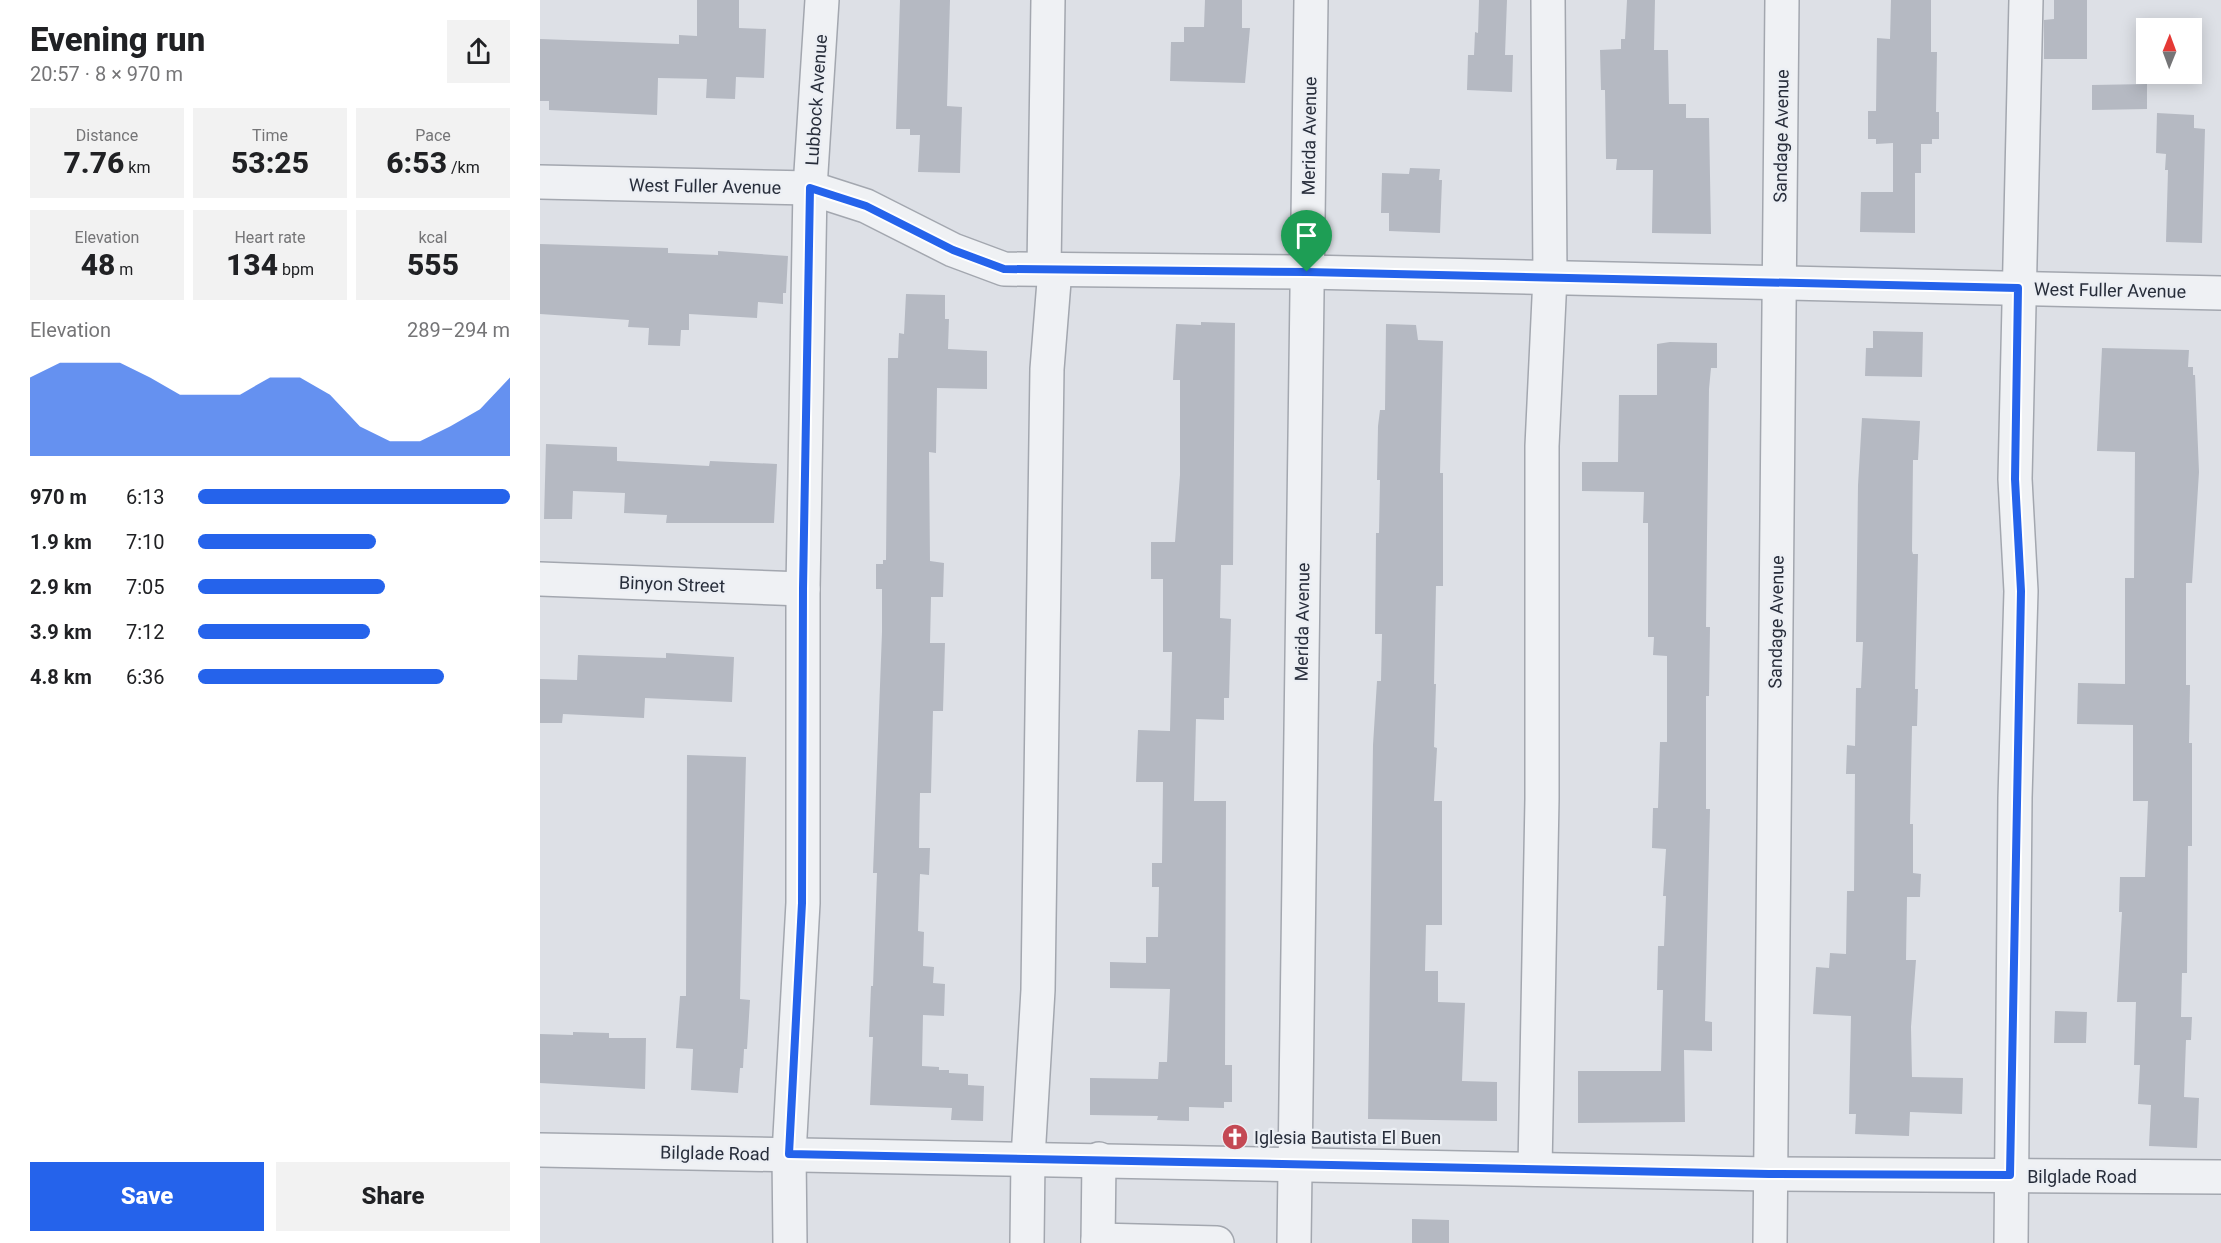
<!DOCTYPE html>
<meta charset="utf-8">
<style>
:root{--surface:#fff;--page:#f2f2f2;--text:#202124;--muted:#757577;--accent:#2563eb}
body{margin:0;font-family:Roboto,sans-serif;background:var(--page);color:var(--text);height:100vh;display:flex;flex-direction:column;font-size:22px;white-space:nowrap}
*{box-sizing:border-box;margin:0}
p{font-size:20px;color:var(--muted)}
.icon{flex:none;width:33px;height:33px;fill:none;stroke:currentColor;stroke-width:2;stroke-linecap:round;stroke-linejoin:round}
.map{position:relative;flex:1;overflow:hidden}
.details{display:flex;flex-direction:column;background:var(--surface);width:540px}
.details>*{flex:none}
.needle{width:39px;rotate:1deg}
.tools{position:absolute;left:1596px;top:18px;display:grid;gap:12px}
.tools a{display:grid;place-items:center;width:66px;height:66px;border-radius:0px;background:var(--surface);box-shadow:0 3px 15px #0003;font-size:30px}
.pin{position:absolute;display:grid;place-items:center;width:51px;height:51px;color:#fff;margin:-62px -26px;border-radius:50% 50% 50% 0;rotate:-45deg;box-shadow:0 0 6px #0007}
.pin .icon{rotate:45deg}
.round{display:grid;place-items:center;flex:none;width:63px;height:63px;border-radius:0px;background:var(--page)}
.summary{display:flex;align-items:center;justify-content:space-between;height:102px;padding:0 30px}
h1{font-size:33px;font-weight:800;line-height:45px}
.metrics{display:grid;grid-template-columns:repeat(3,1fr);gap:9px;height:102px;padding:6px 30px}
.metrics div{display:grid;align-content:center;border-radius:0px;background:var(--page);text-align:center}
.metrics b{font-size:30px;font-weight:800}
.metrics small{font-size:16px;font-weight:400}
.metrics p{font-size:16px}
.chart{height:168px;padding:12px 30px}
.chart p{display:flex;justify-content:space-between}
.chart svg{width:100%;height:108px;margin-top:6px;fill:var(--accent);opacity:.7}
.action{display:flex;gap:12px;margin-top:auto;padding:12px 30px}
.action a{flex:1;height:69px;border-radius:0px;background:var(--accent);color:#fff;font-size:24px;font-weight:800;line-height:69px;text-align:center}
.action a+a{background:var(--page);color:var(--text)}
ul{padding:0 30px;list-style:none;font-size:20px}
li{display:grid;grid-template-columns:96px 72px 1fr;align-items:center;height:45px}
li i{height:15px;border-radius:8px;background:var(--accent)}
main{display:flex;flex:1;min-height:0}
.map>svg:first-child{display:block}
.building{fill:#b5b9c2}
.lines{fill:none;stroke-linecap:round;stroke-linejoin:round}
.minor-casing{stroke:#a3a7af;stroke-width:36}
.minor{stroke:#eff1f4;stroke-width:33}
.route-casing{stroke:#fff;stroke-width:12}
.route{stroke:#2563eb;stroke-width:8}
.labels{text-anchor:middle;dominant-baseline:central;stroke-width:4.5;stroke-linejoin:round;paint-order:stroke}
.street-label{font-size:18px;fill:#282e3b;stroke:#eceff4}
.poi-label{font-size:18px;fill:#282e3b;stroke:#eceff4;text-anchor:start}
</style>
<main>
<section class="details">
<div class="summary"><div><h1>Evening run</h1><p>20:57 · 8 × 970 m</p></div><a class="round"><svg class="icon" aria-label="share" viewBox="0 0 24 24"><path d="M12 15V3M7 8l5-5 5 5M5 13v7h14v-7"/></svg></a></div>
<div class="metrics">
<div><p>Distance</p><b>7.76<small> km</small></b></div>
<div><p>Time</p><b>53:25</b></div>
<div><p>Pace</p><b>6:53<small> /km</small></b></div>
</div>
<div class="metrics">
<div><p>Elevation</p><b>48<small> m</small></b></div>
<div><p>Heart rate</p><b>134<small> bpm</small></b></div>
<div><p>kcal</p><b>555</b></div>
</div>
<div class="chart"><p><span>Elevation</span>289–294 m</p>
<svg viewBox="0 0 160 44" preserveAspectRatio="none"><path d="M0 44V12L10 6L20 6L30 6L40 12L50 19L60 19L70 19L80 12L90 12L100 19L110 32L120 38L130 38L140 32L150 25L160 12V44z"/></svg>
</div>
<ul>
<li><b>970 m</b>6:13<i style="width:100%"></i></li>
<li><b>1.9 km</b>7:10<i style="width:57%"></i></li>
<li><b>2.9 km</b>7:05<i style="width:60%"></i></li>
<li><b>3.9 km</b>7:12<i style="width:55%"></i></li>
<li><b>4.8 km</b>6:36<i style="width:79%"></i></li>
</ul>
<div class="action"><a>Save</a><a>Share</a></div>
</section>
<div class="map">
<svg width="1681" height="1243" viewBox="0 0 1681 1243">
<rect width="100%" height="100%" fill="#dde0e6"/>
<!-- building -->
<g class="building">
<path d="M157,0h42v28l27,1 -2,49 -28,-1 -1,22 -29,-1 1,-19 -49,-1 -1,37 -108,-5v-9h-9v-62l139,5v-9l18,1z"/>
<path d="M360,0h50l-3,106 15,1 -2,66 -42,-1 2,-37h-10v-6h-14z"/>
<path d="M665,0h37v28h8l-5,55 -75,-2 1,-39h13v-15h20z"/>
<path d="M939,0h28l-2,55h8l-1,37 -45,-2 1,-35h6l1,-23 3,1z"/>
<path d="M1087,0h28l-1,50h14l1,54h17v14h23l2,116 -59,-1 1,-63h-37l1,-11h-11l-1,-69h-4l-1,-40 21,-1v-10h4z"/>
<path d="M1351,0h40v52h6l-1,60h3v27h-7v5h-11v29h-6v60l-55,-1 1,-40h32v-49l-17,1v-5h-8v-28h8l1,-73 13,1z"/>
<path d="M1514,0h33v59h-43v-39l10,-1z"/>
<path d="M1607,84v25l-55,1v-25z"/>
<path d="M1617,113l37,2v13l11,1 -3,114 -36,-1 2,-72h-3l1,-16 -10,-1z"/>
<path d="M870,168l30,1 -1,11h3l-2,53 -51,-2v-18h-8l1,-40 27,1z"/>
<path d="M0,244l128,4v5l50,2v-4l70,5 -2,37h-3v11l-25,-2 -1,16 -68,-4v16h-8l-1,16 -32,-1 1,-17 -21,-1 1,-7 -89,-6z"/>
<path d="M366,294l39,1v24h4l-1,30 39,2v38l-50,-1 -1,65 -7,-1 1,109 14,2 -1,34h-12l-1,46h15l-2,68h-10l-2,82h-11l-1,55h11l-1,27 -9,-1 -2,57 6,1 -1,34 11,1 -1,16 12,1 -1,32 -21,-1 -1,51 17,1v3h10v3l19,1v11l16,1 -1,35 -32,-1 1,-12 -82,-3 3,-68h-4l2,-51h2l4,-113h-4l9,-241v-43h-6v-25h7v-4h3l2,-202h10l1,-25 5,1z"/>
<path d="M661,322l34,1 -2,242h-12l-1,53 11,1 -2,79h-5v22l-28,-1 -2,82h32l-1,264h7v37h-8v6l-35,-1v14l-32,-1 1,-4 -68,-1v-37l68,1 1,-17h8l3,-73 -60,-1v-26l36,1v-26h12l1,-50h-7v-24h10l1,-81h-27l2,-52 32,1 2,-79h-9v-73h-12v-37h24l5,-67v-95h-7l3,-56 25,1z"/>
<path d="M846,324l30,1 2,15 25,1 -3,132h3v113h-7l-2,98h2l-2,63 3,1 -3,53h8v124h-16l-1,46h13v31l27,1 -3,78 35,1v39l-129,-2 5,-374 4,-64h4l1,-47h-7l1,-101h3l1,-53h-3l1,-54 2,-16h5z"/>
<path d="M1333,331l50,1 -1,45 -57,-1 1,-28h7z"/>
<path d="M1130,342l47,1v25h-6l-2,21 -2,148 -1,90h4l-1,69h-3v113h4l-5,212 7,1v29l-28,-1 1,72 -107,1v-52h83l2,-81h-6l1,-44h6l2,-50h-3l3,-47 -14,-1 1,-40h5l2,-66h7v-86l-14,-1 1,-18h-6v-114h-5l1,-31 -62,-1v-29h36l1,-67h38v-51z"/>
<path d="M1562,348l87,2 -1,17h5v8h2l4,97 -7,111h-6v102h4l-1,58h3v103h-4l-1,127h-5l-1,44h11l-1,23h-5l-2,57 15,1 -2,50 -48,-2 2,-41 -13,-1 2,-39h-6l2,-63h-19l5,-90h-3l1,-35h25l3,-76h-15v-76l-56,-1 1,-41 47,1v-106h9l1,-126 -38,-1z"/>
<path d="M1322,418l58,3 -2,39h-5l-1,91 1,3h5l-3,135h3l-1,37h-5l-2,98h3v49l8,1 -1,23h-13l-1,63h10l-5,67 1,50 51,1 -1,36 -52,-2 -1,24 -54,-2 1,-20h-7l2,-98 -38,-2 3,-47 13,1 1,-15 16,1 1,-63h7l1,-117h-9l1,-29 8,1 1,-58h5l2,-46h-7l2,-157z"/>
<path d="M6,444l71,3v14l92,5 1,-5 67,3 -3,59h-108l1,-8 -43,-2 1,-20 -52,-2 -1,28h-28z"/>
<path d="M126,653l68,4 -2,45 -87,-4 -1,20 -81,-4 -1,9h-22v-44l37,1 1,-25 88,3z"/>
<path d="M147,755l59,2 -6,242 10,1 -3,49h-3l-1,19h-3l-2,25 -47,-3 2,-41 -17,-1 4,-52h6z"/>
<path d="M1515,1011l32,1 -1,31h-32z"/>
<path d="M33,1032l36,1v5h37l-1,51 -105,-6v-49l33,1z"/>
<path d="M872,1219l37,1v23h-37z"/>
</g>
<g class="lines">
<defs>
<g id="minor">
<path d="M0,182l270,6 56,18 87,44 51,19 303,3 914,21"/>
<path d="M504,269l4,-269"/>
<path d="M0,579l263,10"/>
<path d="M0,1150l1229,24 452,3"/>
<path d="M995,1169l7,-370v-353l8,-169 -2,-277"/>
<path d="M558,1240l119,3"/>
<path d="M250,1243l-1,-89 14,-251v-314l7,-401 12,-188"/>
<path d="M487,1243l1,-85 10,-168 9,-621 8,-100"/>
<path d="M558,1243l1,-84"/>
<path d="M754,1243l17,-1243"/>
<path d="M1230,1243l12,-1243"/>
<path d="M1471,1243l4,-445 6,-207 -6,-112 11,-479"/>
</g>
</defs>
<!-- minor casing -->
<use href="#minor" class="minor-casing"/>
<!-- minor -->
<use href="#minor" class="minor"/>
</g>
<g class="lines">
<defs>
<path id="route" d="M270,188l56,18 87,44 51,19 303,3 711,16 -3,191 6,112 -11,584 -241,-1 -980,-20 13,-251 1,-314z"/>
</defs>
<!-- route casing -->
<use href="#route" class="route-casing"/>
<!-- route -->
<use href="#route" class="route"/>
</g>
<!-- icons -->
<defs>
<symbol id="church-disc" viewBox="-11 -11 22 22"><circle r="9.5" fill="#c44954" stroke="#eceff4"/><path d="M-1.2-6h2.4v3.5h3.3v2.4h-3.3V6h-2.4V-.1h-3.3v-2.4h3.3Z" fill="#fff"/></symbol>
</defs>
<g fill-rule="evenodd">
<use href="#church-disc" x="680" y="1122" width="30" height="30"/>
</g>
<g class="labels">
<!-- street labels -->
<g class="street-label">
<text transform="translate(276 100) rotate(-86)">Lubbock Avenue</text>
<text transform="translate(769 136) rotate(-89)">Merida Avenue</text>
<text transform="translate(1241 136) rotate(-89)">Sandage Avenue</text>
<text transform="translate(165 186) rotate(1)">West Fuller Avenue</text>
<text transform="translate(1570 290) rotate(1)">West Fuller Avenue</text>
<text transform="translate(132 584) rotate(2)">Binyon Street</text>
<text transform="translate(762 622) rotate(-89)">Merida Avenue</text>
<text transform="translate(1236 622) rotate(-89)">Sandage Avenue</text>
<text transform="translate(175 1153) rotate(1)">Bilglade Road</text>
<text x="1542" y="1176">Bilglade Road</text>
</g>
<!-- poi labels -->
<g class="poi-label">
<text x="714" y="1137">Iglesia Bautista El Buen</text>
</g>
</g>
</svg>
<div class="tools">
<a><svg class="needle" viewBox="-14 -14 28 28"><path d="M0-13l5 13h-10z" fill="#e53935"/><path d="M0 13l5-13h-10z" fill="#757577"/></svg></a>
</div>
<div class="pin" style="left:767px;top:272px;background:#1e9e55"><svg class="icon" aria-label="arrive" viewBox="0 0 24 24"><path d="M6 21V4h12l-3 4 3 4H6"/></svg></div>
</div>
</main>
